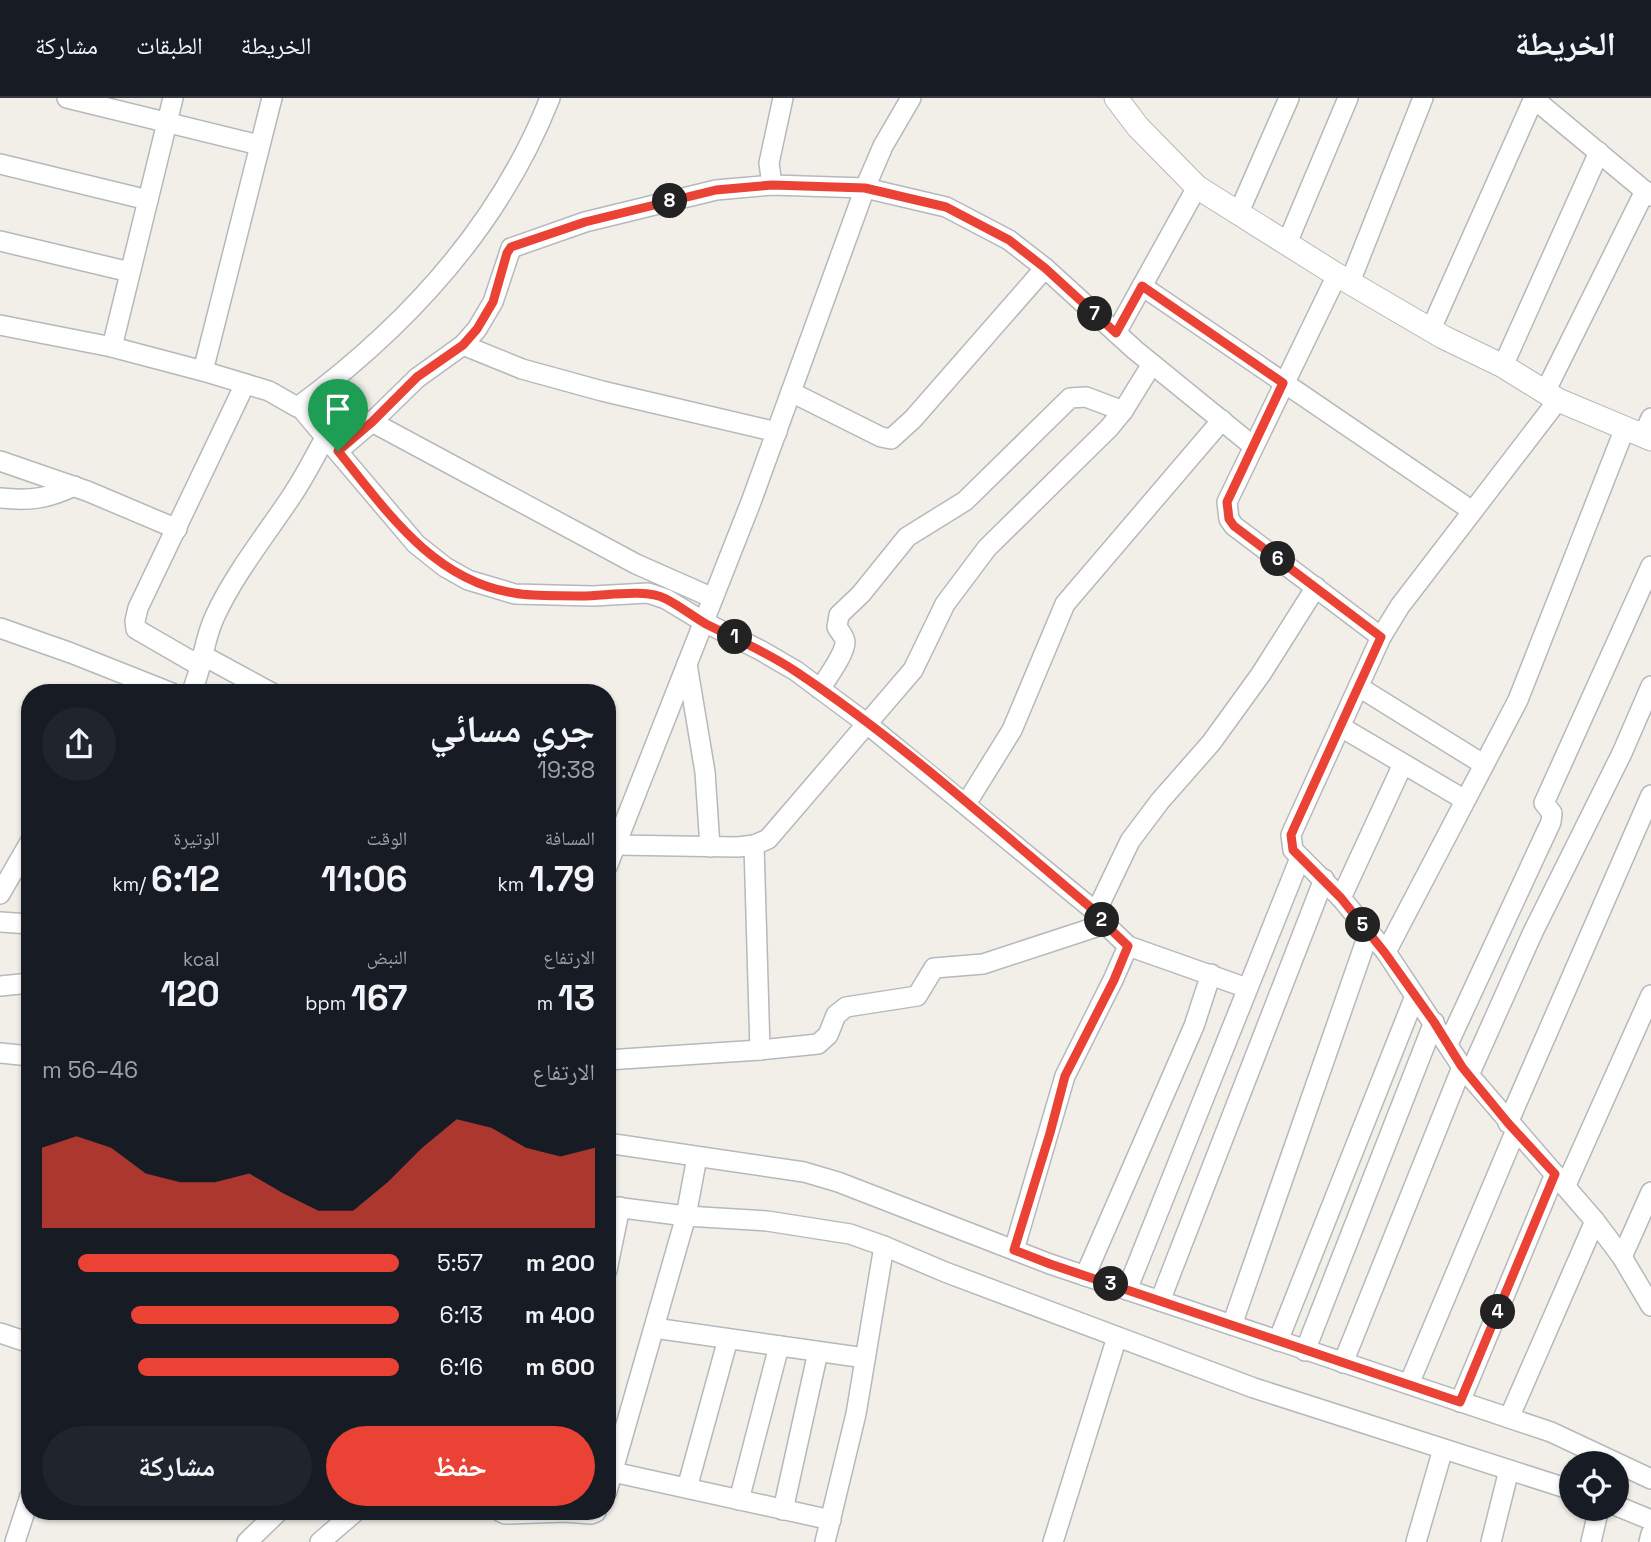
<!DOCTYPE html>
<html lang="ar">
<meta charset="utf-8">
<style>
:root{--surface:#171b24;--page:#20242c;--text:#f1f3f6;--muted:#9ea1a6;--line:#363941;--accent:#ea4335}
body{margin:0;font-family:"Space Grotesk","Noto Naskh Arabic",sans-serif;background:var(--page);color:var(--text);direction:rtl;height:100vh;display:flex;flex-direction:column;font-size:26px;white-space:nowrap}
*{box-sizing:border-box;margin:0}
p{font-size:23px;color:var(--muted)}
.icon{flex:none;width:38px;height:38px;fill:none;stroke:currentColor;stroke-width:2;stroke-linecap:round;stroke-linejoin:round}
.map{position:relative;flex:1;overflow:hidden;direction:ltr}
.sheet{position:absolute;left:21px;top:586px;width:595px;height:836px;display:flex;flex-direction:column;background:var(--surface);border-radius:28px;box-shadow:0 2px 5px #0004;direction:rtl}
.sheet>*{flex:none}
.fabs{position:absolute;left:1559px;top:1353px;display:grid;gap:14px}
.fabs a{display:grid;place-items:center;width:70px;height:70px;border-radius:50%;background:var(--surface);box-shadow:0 2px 5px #0004;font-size:35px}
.pin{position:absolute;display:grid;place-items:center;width:60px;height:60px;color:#fff;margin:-72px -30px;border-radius:50% 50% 50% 0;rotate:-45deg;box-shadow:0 0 7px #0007}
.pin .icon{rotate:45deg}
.km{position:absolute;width:35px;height:35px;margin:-18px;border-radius:50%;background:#222;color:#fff;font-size:19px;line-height:35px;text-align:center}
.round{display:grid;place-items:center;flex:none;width:74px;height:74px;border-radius:37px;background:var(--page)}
.head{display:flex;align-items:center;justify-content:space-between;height:119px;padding:0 21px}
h1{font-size:38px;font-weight:700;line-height:52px}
.metrics{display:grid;grid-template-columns:repeat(3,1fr);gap:10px;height:119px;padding:7px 21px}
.metrics div{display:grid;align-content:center}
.metrics b{font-size:35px;font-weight:700}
.metrics small{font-size:19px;font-weight:400}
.metrics p{font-size:19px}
.chart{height:196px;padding:14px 21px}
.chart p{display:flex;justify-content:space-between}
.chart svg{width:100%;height:126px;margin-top:7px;fill:var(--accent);opacity:.7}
.action{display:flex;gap:14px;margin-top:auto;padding:14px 21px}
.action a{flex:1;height:80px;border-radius:42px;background:var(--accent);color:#fff;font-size:28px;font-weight:700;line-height:80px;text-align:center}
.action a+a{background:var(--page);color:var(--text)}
ul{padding:0 21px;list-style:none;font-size:23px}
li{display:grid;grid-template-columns:112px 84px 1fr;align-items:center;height:52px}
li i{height:18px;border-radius:9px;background:var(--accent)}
header{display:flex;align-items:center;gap:42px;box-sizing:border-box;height:98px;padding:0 35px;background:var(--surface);border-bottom:2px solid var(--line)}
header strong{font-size:33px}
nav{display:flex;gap:38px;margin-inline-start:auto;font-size:24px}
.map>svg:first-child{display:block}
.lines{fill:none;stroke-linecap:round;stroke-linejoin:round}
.minor-casing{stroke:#b5b8bc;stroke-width:22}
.tertiary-casing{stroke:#b5b8bc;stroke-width:25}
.minor{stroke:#fff;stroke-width:19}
.tertiary{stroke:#fff;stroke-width:23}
.route-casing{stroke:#fff;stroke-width:14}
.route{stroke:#ea4335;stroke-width:9}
</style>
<header>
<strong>الخريطة</strong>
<nav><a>الخريطة</a><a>الطبقات</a><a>مشاركة</a></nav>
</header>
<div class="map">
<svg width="1651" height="1444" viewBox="0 0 1651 1444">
<rect width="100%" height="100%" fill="#f1efe8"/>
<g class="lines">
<defs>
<g id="minor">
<path d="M67,0l192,47"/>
<path d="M1533,0l118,98"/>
<path d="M0,66l148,36"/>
<path d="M772,87l-3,-22 14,-65"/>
<path d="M1239,114l50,-114"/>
<path d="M0,143l130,31"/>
<path d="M1287,145l61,-145"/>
<path d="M1337,177l-110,227 2,17 5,7 147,111"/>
<path d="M1350,184l73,-184"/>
<path d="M1142,188l329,224"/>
<path d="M0,227l112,22 91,24 66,20 28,16 2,-1 117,138 29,23 23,13 47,14 78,2 55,-3 18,6 38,23 56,28 36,21 70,52 230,189 9,12 23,22 119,42"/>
<path d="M1431,231l103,-231"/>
<path d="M1116,235l81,-146"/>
<path d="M463,247l59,24 80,22 175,41"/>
<path d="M112,249l61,-249"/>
<path d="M1503,268l96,-214"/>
<path d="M203,273l69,-273"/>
<path d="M791,294l90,45 10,2 22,-20 132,-151"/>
<path d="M1545,294l100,-201"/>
<path d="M1558,302l-158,206 -19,31 -87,191 -3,7 2,15 48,48 45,54 76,115 133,154 27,36 29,49"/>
<path d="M299,308c108,-80 201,-181 251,-308"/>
<path d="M372,324l264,142 77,34"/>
<path d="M1643,338l8,-18"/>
<path d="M338,353l34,-29 45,-44 46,-33 14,-16 16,-27 18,-54 74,-26 131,-32 56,-5 93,3 81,19 63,33 36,28 90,82 118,96"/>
<path d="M0,363l87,30 90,38"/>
<path d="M0,400c30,3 47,1 74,-12"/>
<path d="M0,530l71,25 101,40"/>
<path d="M202,557l70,38"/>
<path d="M687,566l18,108 5,75"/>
<path d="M200,568l-64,-37 -1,-8 3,-13 107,-224"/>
<path d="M1359,589l124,77"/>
<path d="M820,591c7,-11 25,-35 25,-47 0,-5 -5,-10 -8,-15l2,-12 22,-21 46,-57 58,-36 105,-103 16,-1 37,14"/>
<path d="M191,595c12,-25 12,-52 24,-77 20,-43 50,-80 76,-119 13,-19 24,-41 35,-61"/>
<path d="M1341,629l124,73"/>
<path d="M966,706l46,-74 53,-126 157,-184"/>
<path d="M616,747l122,2 16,-2 14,-6 145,-169 32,-66 42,-56 122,-120 14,-17 29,-47"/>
<path d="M754,747l6,205"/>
<path d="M607,769l144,-365 114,-314 18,-42 28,-48"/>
<path d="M0,796l30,-52"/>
<path d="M1341,800l62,-134"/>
<path d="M1096,814l34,-71 30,-40 51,-58 50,-69 55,-87"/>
<path d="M0,824l30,2"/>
<path d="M1386,854l132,-252 107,-272"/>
<path d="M0,888l30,-3"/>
<path d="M1448,946l103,-222 1,-9 -8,-10 107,-237"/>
<path d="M0,955l30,3"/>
<path d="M607,962l153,-10 58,-6 10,-9 8,-20 10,-8 71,-11 17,-28 49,-4 122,-40"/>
<path d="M1469,977l64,-143 89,-179 29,-67"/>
<path d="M1508,1025l143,-328"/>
<path d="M607,1045l197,29 34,10 212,82 501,168 100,47"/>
<path d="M1566,1087l85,-190"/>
<path d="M607,1108l79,10 81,5 83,13 34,12 61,26 309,116 318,102"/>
<path d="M1014,1152l51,-174 48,-96 15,-34"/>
<path d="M1622,1159l29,-65"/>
<path d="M607,1172l13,-63"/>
<path d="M1085,1178l109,-250 17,-52"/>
<path d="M1127,1192l173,-432"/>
<path d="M1160,1203l164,-422"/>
<path d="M1232,1227l137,-393"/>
<path d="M654,1230l211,30"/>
<path d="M0,1235l30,10"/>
<path d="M1278,1243l137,-345"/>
<path d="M1305,1253l129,-329"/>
<path d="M1343,1265l119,-296"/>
<path d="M1409,1286l107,-254"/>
<path d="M1460,1304l95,-228"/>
<path d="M1509,1320l86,-197"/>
<path d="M613,1374l218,48"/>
<path d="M687,1390l41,-149"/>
<path d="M607,1393l79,-275 11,-59"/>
<path d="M739,1402l40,-154"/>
<path d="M1617,1408l34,14"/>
<path d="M783,1412l35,-158"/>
<path d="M501,1414l4,2 60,-2 26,2 5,-2"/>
<path d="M15,1444l15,-46"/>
<path d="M247,1444l31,-30"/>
<path d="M320,1444l35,-30"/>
<path d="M825,1444l31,-128 28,-168"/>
<path d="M1053,1444l64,-205"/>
<path d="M1416,1444l27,-93"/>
<path d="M1491,1444l18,-72"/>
<path d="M1591,1444l8,-34"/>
<path d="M1649,1444l2,-8"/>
</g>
<path id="tertiary" d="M1116,0l22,29 59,60 140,88 106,62 60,29 55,34 93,39"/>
</defs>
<!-- minor casing -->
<use href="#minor" class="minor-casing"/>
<!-- tertiary casing -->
<use href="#tertiary" class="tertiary-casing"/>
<!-- minor -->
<use href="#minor" class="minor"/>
<!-- tertiary -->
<use href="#tertiary" class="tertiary"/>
</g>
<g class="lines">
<defs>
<path id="route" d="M772,87l93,3 81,19 63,33 36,28 71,65 26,-47 141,97 -56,119 2,17 5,7 147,111 -87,191 -3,7 2,15 48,48 44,55 49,69 28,45 46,56 47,51 -95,228 -410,-138 -36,-14 36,-117 15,-57 49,-96 14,-34 -23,-22 -9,-12c-98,-82 -194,-170 -301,-241 -28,-19 -59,-32 -89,-47 -14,-8 -26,-18 -40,-25 -20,-11 -60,-3 -84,-3 -22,-1 -46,1 -68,-3 -82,-13 -128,-83 -176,-142l34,-29 45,-45 46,-32 14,-16 16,-27 14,-49 4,-6 74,-25 131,-32z"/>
</defs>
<!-- route casing -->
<use href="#route" class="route-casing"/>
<!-- route -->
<use href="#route" class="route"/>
</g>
</svg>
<div class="fabs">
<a><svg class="icon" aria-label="locate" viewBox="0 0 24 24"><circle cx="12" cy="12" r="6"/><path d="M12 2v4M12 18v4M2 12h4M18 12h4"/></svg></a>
</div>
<div class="pin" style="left:338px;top:353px;background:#1e9e55"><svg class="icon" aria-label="arrive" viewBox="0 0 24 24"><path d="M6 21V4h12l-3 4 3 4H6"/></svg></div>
<b class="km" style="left:735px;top:539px">1</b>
<b class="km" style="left:1102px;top:822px">2</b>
<b class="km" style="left:1111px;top:1186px">3</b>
<b class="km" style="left:1498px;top:1214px">4</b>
<b class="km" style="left:1363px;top:827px">5</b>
<b class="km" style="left:1278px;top:461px">6</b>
<b class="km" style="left:1095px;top:216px">7</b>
<b class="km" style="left:670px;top:103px">8</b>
<section class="sheet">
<div class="head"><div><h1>جري مسائي</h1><p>19:38</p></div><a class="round"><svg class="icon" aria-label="share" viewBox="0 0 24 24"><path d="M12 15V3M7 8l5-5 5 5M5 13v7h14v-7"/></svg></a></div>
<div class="metrics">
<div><p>المسافة</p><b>1.79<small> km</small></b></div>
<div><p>الوقت</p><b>11:06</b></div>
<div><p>الوتيرة</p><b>6:12<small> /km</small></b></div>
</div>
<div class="metrics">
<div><p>الارتفاع</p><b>13<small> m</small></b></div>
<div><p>النبض</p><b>167<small> bpm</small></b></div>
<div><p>kcal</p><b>120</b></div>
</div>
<div class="chart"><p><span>الارتفاع</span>46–56 m</p>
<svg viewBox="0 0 160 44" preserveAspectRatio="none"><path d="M0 44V16L10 12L20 16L30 25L40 28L50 28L60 25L70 32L80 38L90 38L100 28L110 16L120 6L130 9L140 16L150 19L160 16V44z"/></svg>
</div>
<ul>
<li><b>200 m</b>5:57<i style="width:90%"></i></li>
<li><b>400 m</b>6:13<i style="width:75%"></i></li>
<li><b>600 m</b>6:16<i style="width:73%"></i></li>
</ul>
<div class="action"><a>حفظ</a><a>مشاركة</a></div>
</section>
</div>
